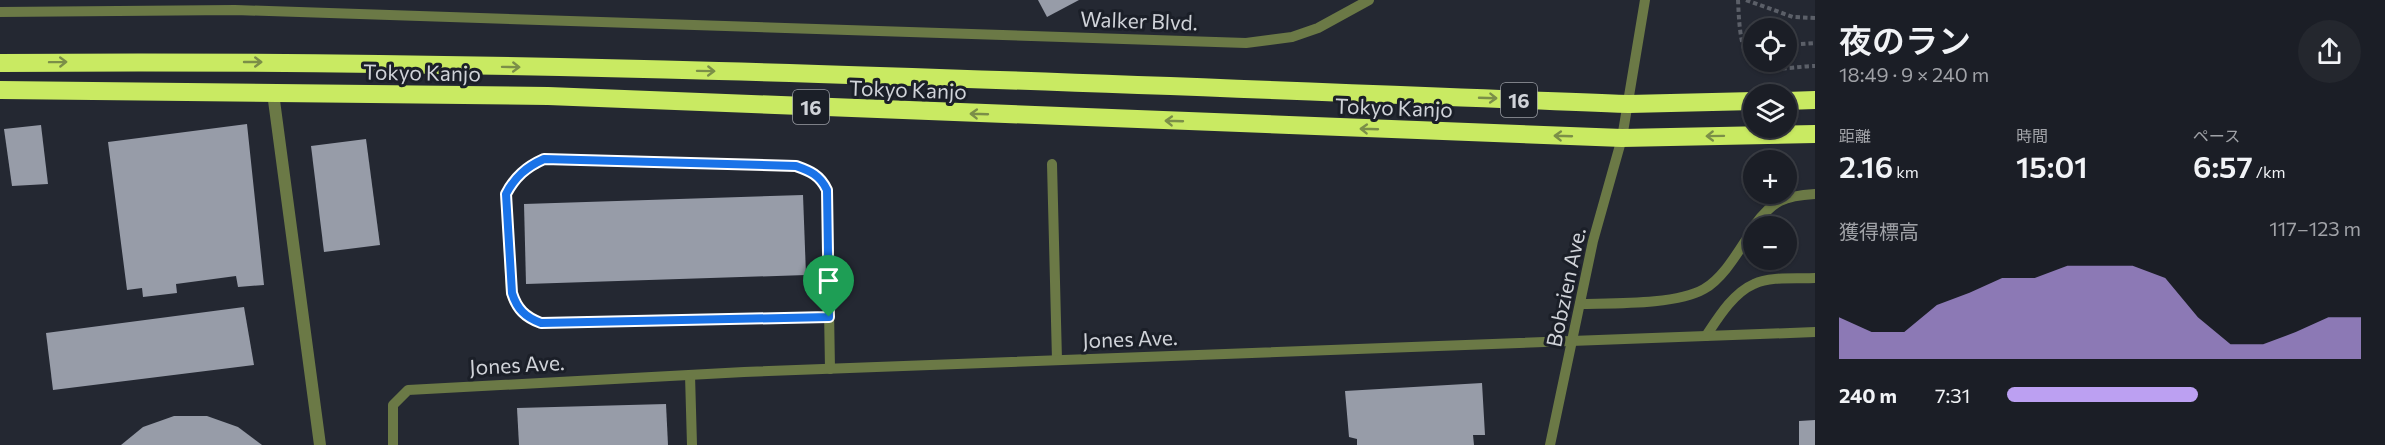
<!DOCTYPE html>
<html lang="ja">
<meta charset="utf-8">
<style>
:root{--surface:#1b1e26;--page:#24272e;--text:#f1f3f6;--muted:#a0a2a7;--line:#393c43;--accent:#bca0f2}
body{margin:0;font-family:Commissioner,"Noto Sans JP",sans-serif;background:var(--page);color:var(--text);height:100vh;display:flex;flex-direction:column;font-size:22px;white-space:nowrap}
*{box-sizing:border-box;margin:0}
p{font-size:20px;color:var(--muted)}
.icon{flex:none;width:33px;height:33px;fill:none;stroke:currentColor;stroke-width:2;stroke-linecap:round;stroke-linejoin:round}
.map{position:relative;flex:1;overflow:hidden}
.drawer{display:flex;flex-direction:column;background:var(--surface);width:570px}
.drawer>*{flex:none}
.buttons{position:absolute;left:1743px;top:18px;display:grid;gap:12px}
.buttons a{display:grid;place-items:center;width:54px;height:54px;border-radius:50%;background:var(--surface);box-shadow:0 2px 4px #0004,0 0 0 2px var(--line);font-size:30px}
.pin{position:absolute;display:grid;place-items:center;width:51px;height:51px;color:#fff;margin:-62px -26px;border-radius:50% 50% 50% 0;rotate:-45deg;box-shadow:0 0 6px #0007}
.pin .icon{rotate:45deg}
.round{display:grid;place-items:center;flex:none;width:63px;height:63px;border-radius:32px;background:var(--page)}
.summary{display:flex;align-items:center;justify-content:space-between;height:102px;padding:0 24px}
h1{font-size:33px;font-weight:600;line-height:45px}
.figures{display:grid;grid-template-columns:repeat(3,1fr);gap:9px;height:102px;padding:6px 24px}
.figures div{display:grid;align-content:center}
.figures b{font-size:30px;font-weight:600}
.figures small{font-size:16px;font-weight:400}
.figures p{font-size:16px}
.chart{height:168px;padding:12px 24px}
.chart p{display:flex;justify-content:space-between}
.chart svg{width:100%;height:108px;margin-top:6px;fill:var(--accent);opacity:.7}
ul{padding:0 24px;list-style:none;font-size:20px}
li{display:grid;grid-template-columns:96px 72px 1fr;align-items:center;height:45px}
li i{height:15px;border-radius:8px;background:var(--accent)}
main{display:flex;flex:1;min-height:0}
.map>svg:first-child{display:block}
.building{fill:#979ca8}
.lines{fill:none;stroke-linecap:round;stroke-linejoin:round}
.path{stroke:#5b5f68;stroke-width:4;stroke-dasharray:4.5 3;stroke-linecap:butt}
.lane{stroke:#6b7946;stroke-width:10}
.street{stroke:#6b7946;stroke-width:12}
.highway{stroke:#c9ea62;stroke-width:18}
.oneway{stroke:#7b8f48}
.route-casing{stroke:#fff;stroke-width:12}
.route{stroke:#1a73e8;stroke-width:8}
.labels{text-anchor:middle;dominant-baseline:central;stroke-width:6;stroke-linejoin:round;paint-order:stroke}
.shield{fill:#1b1f28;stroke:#9a9da4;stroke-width:1.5}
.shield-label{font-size:20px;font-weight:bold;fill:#d0d3d9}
.street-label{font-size:21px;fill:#d0d3d9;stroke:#1b1f28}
</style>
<main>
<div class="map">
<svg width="1815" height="445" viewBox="0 0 1815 445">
<rect width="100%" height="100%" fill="#242832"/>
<!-- building -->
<g class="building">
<path d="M1038,0h41l-32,17z"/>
<path d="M247,124l17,161 -26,2 -2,-11 -60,8 1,9 -34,4 -1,-9 -15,2 -19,-148z"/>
<path d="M41,125l7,59 -36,2 -8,-57z"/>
<path d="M366,139l14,106 -56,7 -13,-106z"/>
<path d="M803,195l3,80 -280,9 -2,-80z"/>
<path d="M244,307l10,58 -201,25 -7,-57z"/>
<path d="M1482,383l3,52h-12l1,10h-117v-6l-8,-2 -4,-46z"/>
<path d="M666,404l2,41h-149l-2,-37z"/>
<path d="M174,416h33l31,11 24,18h-141l22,-18z"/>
<path d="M1815,420v25h-16v-24z"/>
</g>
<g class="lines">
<!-- path -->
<g class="path">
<path d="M1738,0c1,17 1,59 19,67 12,5 44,-1 58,-1"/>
<path d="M1746,0l47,17 22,1"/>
<path d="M1786,45l29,-2"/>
<path d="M1744,47h10"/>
</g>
<!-- lane -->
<g class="lane">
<path d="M0,12l235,-2 1011,33 46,-6 26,-9 51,-28"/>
<path d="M1052,164l5,196"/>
<path d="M1754,226c19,-26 30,-30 61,-32"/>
<path d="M1580,304c32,-1 96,1 124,-15 21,-12 36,-41 50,-61"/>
<path d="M829,317l-288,6c-16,-6 -24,-14 -30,-30l-5,-99c9,-17 20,-27 38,-35l252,7c14,5 24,9 31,24l3,179"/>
<path d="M1706,336c12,-18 27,-43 48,-52 17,-8 42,-5 61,-6"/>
<path d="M690,375l2,70"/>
<path d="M393,445v-40l15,-15 336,-18 1071,-40"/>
<path d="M1550,445l43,-204 29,-103 23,-138"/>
</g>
<!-- street -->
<path class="street" d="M273,93l47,352"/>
<!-- highway -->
<g class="highway">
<path d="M0,63c543,-5 1086,20 1629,41l125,-3"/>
<path d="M0,90l548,6 1074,42 193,-4"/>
<path d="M1786,101l29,-1"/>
</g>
</g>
<!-- one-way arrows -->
<defs><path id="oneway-shaft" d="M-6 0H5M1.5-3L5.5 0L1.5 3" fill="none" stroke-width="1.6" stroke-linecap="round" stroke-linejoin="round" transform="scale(1.5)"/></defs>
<g class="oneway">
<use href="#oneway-shaft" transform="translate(58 62) rotate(-1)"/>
<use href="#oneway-shaft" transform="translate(253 62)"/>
<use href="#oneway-shaft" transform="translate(511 67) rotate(1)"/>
<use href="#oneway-shaft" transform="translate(706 71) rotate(1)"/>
<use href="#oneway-shaft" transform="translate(1488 98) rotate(2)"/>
<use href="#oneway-shaft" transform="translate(979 114) rotate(-178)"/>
<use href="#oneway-shaft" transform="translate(1174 121) rotate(-178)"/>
<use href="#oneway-shaft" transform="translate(1369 129) rotate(-178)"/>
<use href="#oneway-shaft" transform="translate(1563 136) rotate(-178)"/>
<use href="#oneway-shaft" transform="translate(1715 136) rotate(179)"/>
</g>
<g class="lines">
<defs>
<path id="route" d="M544,159l252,7c14,5 24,9 31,24l2,127 -288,6c-16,-6 -24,-14 -29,-30l-6,-99c9,-17 20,-27 38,-35z"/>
</defs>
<!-- route casing -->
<use href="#route" class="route-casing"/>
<!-- route -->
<use href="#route" class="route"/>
</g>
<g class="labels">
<!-- shield labels -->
<g class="shield">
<rect x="1501" y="83" width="36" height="34" rx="4.5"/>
<rect x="793" y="90" width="36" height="34" rx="4.5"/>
</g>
<g class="shield-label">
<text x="1519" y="100">16</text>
<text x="811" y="107">16</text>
</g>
<!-- street labels -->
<g class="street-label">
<text transform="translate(1139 20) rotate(2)">Walker Blvd.</text>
<text transform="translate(422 72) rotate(1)">Tokyo Kanjo</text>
<text transform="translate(908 89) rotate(2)">Tokyo Kanjo</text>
<text transform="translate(1394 107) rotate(2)">Tokyo Kanjo</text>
<text transform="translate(1565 287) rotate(-78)">Bobzien Ave.</text>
<text transform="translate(1130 338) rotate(-2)">Jones Ave.</text>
<text transform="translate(517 364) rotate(-3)">Jones Ave.</text>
</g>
</g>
</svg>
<div class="buttons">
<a><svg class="icon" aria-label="locate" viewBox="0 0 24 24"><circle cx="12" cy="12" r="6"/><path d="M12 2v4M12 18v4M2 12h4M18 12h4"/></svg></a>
<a><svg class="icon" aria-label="layers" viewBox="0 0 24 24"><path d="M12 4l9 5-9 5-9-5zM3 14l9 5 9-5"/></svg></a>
<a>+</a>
<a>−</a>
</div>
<div class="pin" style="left:829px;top:317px;background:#1e9e55"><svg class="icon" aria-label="arrive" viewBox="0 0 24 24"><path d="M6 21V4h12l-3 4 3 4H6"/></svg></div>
</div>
<section class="drawer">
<div class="summary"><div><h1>夜のラン</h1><p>18:49 · 9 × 240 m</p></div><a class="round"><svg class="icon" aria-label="share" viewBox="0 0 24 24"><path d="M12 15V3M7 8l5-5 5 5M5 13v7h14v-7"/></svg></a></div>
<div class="figures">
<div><p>距離</p><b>2.16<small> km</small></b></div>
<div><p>時間</p><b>15:01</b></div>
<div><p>ペース</p><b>6:57<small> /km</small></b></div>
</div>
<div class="chart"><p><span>獲得標高</span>117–123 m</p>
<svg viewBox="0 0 160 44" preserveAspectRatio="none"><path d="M0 44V27L10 33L20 33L30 22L40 17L50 11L60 11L70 6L80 6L90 6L100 11L110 27L120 38L130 38L140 33L150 27L160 27V44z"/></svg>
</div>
<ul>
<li><b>240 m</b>7:31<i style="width:54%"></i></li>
</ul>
</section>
</main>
